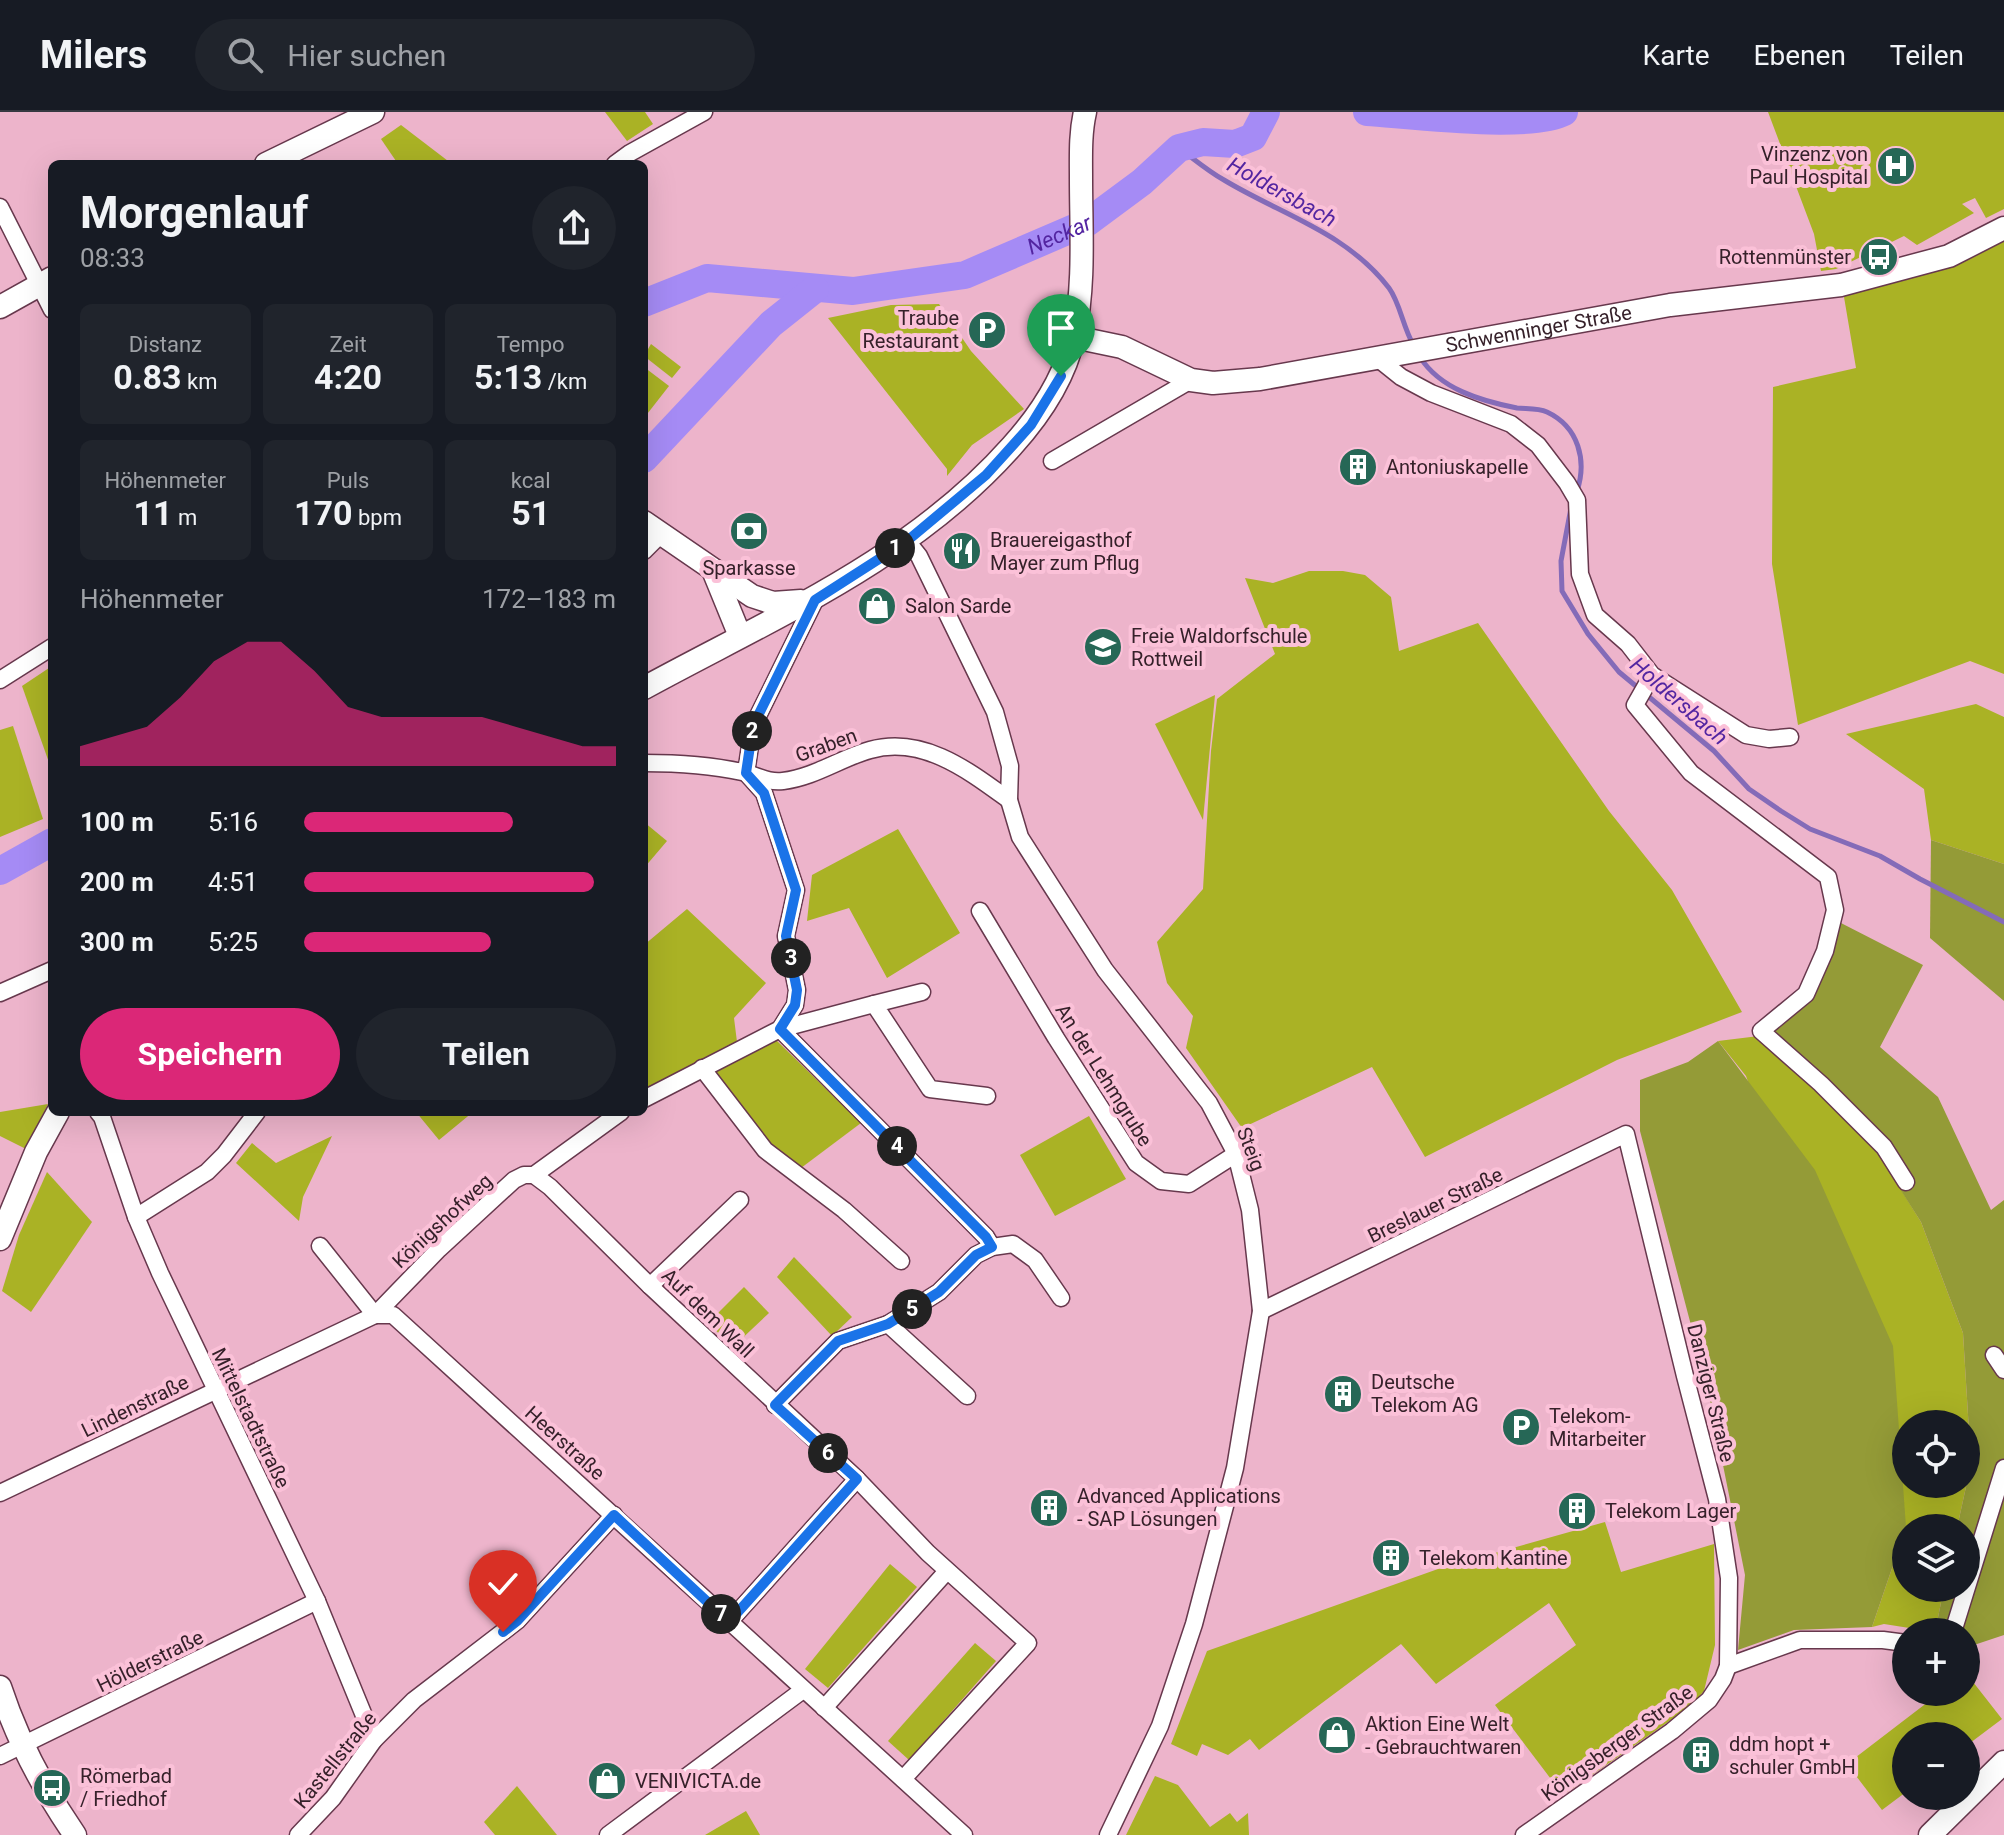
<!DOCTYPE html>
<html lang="de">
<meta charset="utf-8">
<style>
:root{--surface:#171b24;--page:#20242c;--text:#f1f3f6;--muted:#9ea1a6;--line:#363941;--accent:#db2777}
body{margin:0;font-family:Roboto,sans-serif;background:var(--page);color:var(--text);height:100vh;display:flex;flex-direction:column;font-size:30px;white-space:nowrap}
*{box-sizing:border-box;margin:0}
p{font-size:26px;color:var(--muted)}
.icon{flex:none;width:44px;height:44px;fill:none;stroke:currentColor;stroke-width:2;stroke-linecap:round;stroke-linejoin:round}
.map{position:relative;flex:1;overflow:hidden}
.panel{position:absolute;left:48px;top:48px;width:600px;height:956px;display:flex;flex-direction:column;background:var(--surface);border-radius:12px;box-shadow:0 8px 32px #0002}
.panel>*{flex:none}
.tools{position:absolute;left:1892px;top:1298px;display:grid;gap:16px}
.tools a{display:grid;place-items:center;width:88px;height:88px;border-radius:50%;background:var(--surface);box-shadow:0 8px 32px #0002;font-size:40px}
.pin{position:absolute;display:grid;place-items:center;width:68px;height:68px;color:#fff;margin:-82px -34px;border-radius:50% 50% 50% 0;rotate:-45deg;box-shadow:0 0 8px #0007}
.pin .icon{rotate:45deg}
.km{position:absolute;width:40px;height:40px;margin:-20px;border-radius:50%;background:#222;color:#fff;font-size:22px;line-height:40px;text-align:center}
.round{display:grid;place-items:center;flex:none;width:84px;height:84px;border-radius:42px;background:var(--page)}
.summary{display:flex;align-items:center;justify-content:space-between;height:136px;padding:0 32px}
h1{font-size:44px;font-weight:700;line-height:60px}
.metrics{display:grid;grid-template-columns:repeat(3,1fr);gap:12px;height:136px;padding:8px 32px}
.metrics div{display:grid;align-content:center;border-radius:12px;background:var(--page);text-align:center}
.metrics b{font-size:34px;font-weight:700}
.metrics small{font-size:22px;font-weight:400}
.metrics p{font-size:22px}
.chart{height:224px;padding:16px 32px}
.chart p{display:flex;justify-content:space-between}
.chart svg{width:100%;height:144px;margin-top:8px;fill:var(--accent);opacity:.7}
.cta{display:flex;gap:16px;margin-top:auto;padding:16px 32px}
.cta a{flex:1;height:92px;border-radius:48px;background:var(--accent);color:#fff;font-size:32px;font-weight:700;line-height:92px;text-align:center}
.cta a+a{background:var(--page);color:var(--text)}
ul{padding:0 32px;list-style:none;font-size:26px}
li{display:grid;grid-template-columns:128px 96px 1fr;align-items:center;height:60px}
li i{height:20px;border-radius:10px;background:var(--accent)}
header{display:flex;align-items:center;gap:48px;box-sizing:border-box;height:112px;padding:0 40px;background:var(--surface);border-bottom:2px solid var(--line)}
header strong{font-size:38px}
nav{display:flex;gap:44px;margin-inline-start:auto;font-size:28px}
.search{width:560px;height:72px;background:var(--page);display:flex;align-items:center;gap:20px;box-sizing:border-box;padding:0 28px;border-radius:44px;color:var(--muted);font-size:30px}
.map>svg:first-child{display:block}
.green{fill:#aab225;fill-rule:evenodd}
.forest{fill:#949b37}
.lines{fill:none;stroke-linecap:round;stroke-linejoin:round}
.stream{stroke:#846bb8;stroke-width:5}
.river{stroke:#a58bf5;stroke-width:28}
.street-casing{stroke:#67384d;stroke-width:19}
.secondary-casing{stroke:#67384d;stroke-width:25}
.street{stroke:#fff;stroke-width:16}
.secondary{stroke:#fff;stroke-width:22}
.route-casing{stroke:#fff;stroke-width:16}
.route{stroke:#1a73e8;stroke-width:10}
.labels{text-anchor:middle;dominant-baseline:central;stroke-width:8;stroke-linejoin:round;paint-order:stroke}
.poi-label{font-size:20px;fill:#36212a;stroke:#fbc1d8;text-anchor:start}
.street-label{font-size:20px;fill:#36212a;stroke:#fbc1d8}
.water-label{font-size:22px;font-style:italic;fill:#5325a1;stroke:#fbc1d8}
</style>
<header>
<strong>Milers</strong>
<div class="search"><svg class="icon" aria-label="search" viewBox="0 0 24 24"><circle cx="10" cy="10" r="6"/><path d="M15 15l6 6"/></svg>Hier suchen</div>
<nav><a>Karte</a><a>Ebenen</a><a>Teilen</a></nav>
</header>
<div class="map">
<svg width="2004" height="1723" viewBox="0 0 2004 1723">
<rect width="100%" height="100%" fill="#edb4cb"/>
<!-- green -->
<g class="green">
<path d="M605,0h40l8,12 -26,17z"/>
<path d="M1768,0h236v97l-18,9 -11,-20 -13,6 12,9 -57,32 -13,-9 -68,33 -15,2 -7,-37z"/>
<path d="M401,13l51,39h-54l-17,-25z"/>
<path d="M2004,122v440l-34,-13 -172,64 -26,-161 1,-177 83,-19 -13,-77z"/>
<path d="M939,192l32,47 53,58 -52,36 -25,31v-7l-119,-151 63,-13z"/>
<path d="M651,232l30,23 -9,11 -28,-22z"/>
<path d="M644,255l25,19 -25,32z"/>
<path d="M1309,459h34l22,4 26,22 8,54 79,-28 131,188 63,79 70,122 -125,48 -192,97 -53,-90 -130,61 -56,-80 7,-32 -26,-33 -10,-41 46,-53 8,-138 6,-52 58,-45 -30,-76 28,5z"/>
<path d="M52,554v105l-30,-85z"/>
<path d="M1215,583l-12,125 -48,-96z"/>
<path d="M1976,592l28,13v147l-73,-24 -7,-51 -78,-55z"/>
<path d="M13,614l30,93 -43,18v-107z"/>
<path d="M644,710l23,19 -23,27z"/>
<path d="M898,717l62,104 -73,45 -38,-70 -42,13 5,-46z"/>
<path d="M687,797l79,74 -32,35 3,24 -93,51v-148z"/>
<path d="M1759,924l57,50 64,70 41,66 42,111 8,131 -14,64h-51v60h38l-9,44 -51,-8 -12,3 34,-100 -160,-451 -28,-35zM1906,1312h60v60h-60z"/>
<path d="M774,926l87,85 -64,48 -28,-25 -49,-62 -4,-12z"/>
<path d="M48,992l-22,45 -26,-13v-24z"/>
<path d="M416,1000h57l-34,28z"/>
<path d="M1089,1004l37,63 -71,37 -35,-61z"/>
<path d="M332,1024l-29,61 -4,24 -63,-58 16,-20 24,20z"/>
<path d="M47,1060l45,50 -61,90 -29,-21 17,-56z"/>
<path d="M794,1145l58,60 -20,19 -55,-59z"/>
<path d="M744,1175l25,26 -36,34 -25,-24z"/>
<path d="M1605,1410l16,50 93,-28 1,101 -11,46 -13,15 -128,89 -68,-90 81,-60 -27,-42 -113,81 -35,-40 -142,106 -9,-11 -22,16 -26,-11 -5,12 -26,-12 36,-93 231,-82z"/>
<path d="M890,1452l27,23 -89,101 -23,-19z"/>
<path d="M975,1531l21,18 -87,99 -21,-19z"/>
<path d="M1966,1561l36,46 -36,27v-10h-60v56l-24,18 -35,-46 94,-72h25z"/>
<path d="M1155,1664l23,9 32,42 20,-14 7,9 11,-9 1,22h-123z"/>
<path d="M517,1674l40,49h-62l-11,-13z"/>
<path d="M746,1699l14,24h-55z"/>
</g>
<!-- forest -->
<g class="forest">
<path d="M1931,728l73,24v137l-74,-63z"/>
<path d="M1839,810l84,43 -43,82 58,50 53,113 13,-10v435l-30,10 -8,-2v-11h-31l9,-44h22v-60h-9l14,-64 -8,-131 -42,-111 -42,-66 -63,-70 -57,-50 51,-41z"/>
<path d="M1718,929l97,129 78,176 13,181 -34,100 -78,3 -56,20 7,-75 -37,-185 -68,-259v-51l48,-18z"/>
</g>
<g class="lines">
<!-- stream -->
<g class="stream">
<path d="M1179,36c15,11 29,23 45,32 58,35 122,52 165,108 11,15 14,39 24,56"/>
<path d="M1420,245c20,32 61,44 97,51 10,1 21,0 30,4 32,15 40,49 30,79"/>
<path d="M1571,396l-10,53 1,30 26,43 31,38 95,79 35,38 32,22 29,18 70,27 40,23 84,43"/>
</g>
<!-- river -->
<g class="river">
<path d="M1367,0c44,3 162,18 197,0"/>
<path id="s1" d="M644,191l63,-25 146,13 112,-16 123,-53 54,-40 37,-34 24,-6 32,2 18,-7 13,-25"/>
<path d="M644,347l127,-135 44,-35"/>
<path d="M0,759l52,-29"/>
</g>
<defs>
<g id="street">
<path d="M615,52l15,-11 74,-41"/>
<path d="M0,95l52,103"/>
<path d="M1376,245l25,20 30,16 80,31 27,21 29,38 10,17 3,74 15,41 33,29 24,31 94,60 23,4 21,-2"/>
<path d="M1052,349l139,-81"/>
<path d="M907,429l12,15 76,156 15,54 -1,34 11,37 85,133 104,133 27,51 14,56 11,101 -26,157 -41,156 -34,102 -52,109"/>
<path d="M644,439l18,-18"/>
<path d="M1652,563l-17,30 56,68 137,104 7,33 -10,41 -19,43 -45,37 60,53 63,63 22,35"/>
<path d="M0,568l52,-33"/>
<path d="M644,651c33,0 66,2 98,9 15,3 25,11 41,9 32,-4 58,-23 87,-31 53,-15 99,21 139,50"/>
<path d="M746,661l7,-47 62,-126"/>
<path d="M980,799l76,127 80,125 25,18 28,3 47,-30"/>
<path d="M922,880l-48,12 56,85 57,7"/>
<path d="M0,881l52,-23"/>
<path d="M780,917l206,208 6,10"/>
<path d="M780,917l94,-25"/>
<path d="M702,956l63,82 79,60 57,51"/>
<path d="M644,987l136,-70 15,-24 2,-15 -11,-54 10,-46 -32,-97 -18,-20"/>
<path d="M98,1000l4,5 34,100 24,56 157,328 57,139"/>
<path d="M534,1063l16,12 100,99 207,193 71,74 100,90 -125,136"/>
<path d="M136,1105l71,-45 17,-17 33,-43"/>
<path d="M320,1134l55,69"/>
<path d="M650,1174l90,-86"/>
<path d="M1261,1199l365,-177 59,242 32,123 12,79 -1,88 -5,13 -14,21 -37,31 -148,104"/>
<path d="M375,1203h18l571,520"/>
<path d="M888,1212l79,72"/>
<path d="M1994,1243l10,15"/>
<path d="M775,1293l63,-64 50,-17 51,-32 37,-37 16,-8 21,-3 22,16 26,38"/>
<path d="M0,1381l375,-178 64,-66 75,-69 10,-5h10l87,-63"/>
<path d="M729,1510l128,-143"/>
<path d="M1953,1520l51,-164"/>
<path d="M1728,1554l72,-26h83l23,3"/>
<path d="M824,1596l123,-137"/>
<path d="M0,1644l317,-155"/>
<path d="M298,1723l35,-37 41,-58 40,-40 103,-79 97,-106"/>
<path d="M608,1723l195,-145"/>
</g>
<g id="secondary">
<path d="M266,52l107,-52"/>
<path d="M0,195l52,-29"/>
<path id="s2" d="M1074,225l48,10 69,33 22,3 47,-4 410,-74 171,-20 108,-29 55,-28"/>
<path d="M644,410l108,74 21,7 28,-2"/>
<path d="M713,458l27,66"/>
<path d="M644,576c130,-71 268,-129 368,-242 28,-31 53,-69 62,-110 11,-51 7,-106 7,-157 0,-23 -1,-45 4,-67"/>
<path d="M0,1127l36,-87 22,-40"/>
<path d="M0,1575c17,52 44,103 75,148"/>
<path d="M1930,1723l74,-73"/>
</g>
</defs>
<!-- street casing -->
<use href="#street" class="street-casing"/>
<!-- secondary casing -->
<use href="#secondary" class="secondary-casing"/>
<!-- street -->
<use href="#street" class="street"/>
<!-- secondary -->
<use href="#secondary" class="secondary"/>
</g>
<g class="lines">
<defs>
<path id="route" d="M503,1520l14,-11 97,-106 115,107 128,-143 -82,-74 63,-64 50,-17 51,-32 37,-37 16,-8 -6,-10 -206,-208 15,-24 2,-15 -11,-54 10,-46 -32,-97 -18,-20 7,-47 62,-126 92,-59 79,-66 45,-50 30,-49"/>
</defs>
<!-- route casing -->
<use href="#route" class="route-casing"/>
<!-- route -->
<use href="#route" class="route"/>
</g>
<!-- icons -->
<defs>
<symbol id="hospital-disc" viewBox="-11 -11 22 22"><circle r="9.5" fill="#266756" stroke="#fbc1d8"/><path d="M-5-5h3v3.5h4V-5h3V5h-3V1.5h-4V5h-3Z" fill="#fff"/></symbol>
<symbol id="bus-disc" viewBox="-11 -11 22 22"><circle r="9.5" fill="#266756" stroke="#fbc1d8"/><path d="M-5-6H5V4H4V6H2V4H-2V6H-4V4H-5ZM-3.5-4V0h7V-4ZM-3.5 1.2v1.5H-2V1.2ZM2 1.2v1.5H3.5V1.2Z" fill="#fff"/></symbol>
<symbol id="parking-disc" viewBox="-11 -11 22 22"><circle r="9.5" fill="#266756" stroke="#fbc1d8"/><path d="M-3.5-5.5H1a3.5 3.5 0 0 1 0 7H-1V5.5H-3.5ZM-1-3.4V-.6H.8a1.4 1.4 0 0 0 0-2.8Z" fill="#fff"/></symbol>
<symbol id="building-disc" viewBox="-11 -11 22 22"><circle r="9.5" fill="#266756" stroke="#fbc1d8"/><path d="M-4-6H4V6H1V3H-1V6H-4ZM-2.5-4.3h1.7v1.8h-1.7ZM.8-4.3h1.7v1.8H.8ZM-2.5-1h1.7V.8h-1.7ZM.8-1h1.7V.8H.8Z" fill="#fff"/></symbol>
<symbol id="bank-disc" viewBox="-11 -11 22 22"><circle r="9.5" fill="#266756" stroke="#fbc1d8"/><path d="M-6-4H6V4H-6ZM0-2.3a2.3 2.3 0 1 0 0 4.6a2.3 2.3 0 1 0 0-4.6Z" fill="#fff"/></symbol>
<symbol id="restaurant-disc" viewBox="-11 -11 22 22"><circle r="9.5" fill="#266756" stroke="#fbc1d8"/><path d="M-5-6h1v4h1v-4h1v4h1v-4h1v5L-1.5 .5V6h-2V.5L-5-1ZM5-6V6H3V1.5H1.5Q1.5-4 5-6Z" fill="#fff"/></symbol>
<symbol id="shop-disc" viewBox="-11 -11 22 22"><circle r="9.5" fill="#266756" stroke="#fbc1d8"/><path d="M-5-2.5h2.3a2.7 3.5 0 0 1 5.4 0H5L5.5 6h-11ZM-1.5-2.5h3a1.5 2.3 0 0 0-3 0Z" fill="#fff"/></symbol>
<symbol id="school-disc" viewBox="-11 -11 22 22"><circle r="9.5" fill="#266756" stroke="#fbc1d8"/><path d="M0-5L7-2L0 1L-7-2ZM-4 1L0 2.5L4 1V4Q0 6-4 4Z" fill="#fff"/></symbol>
</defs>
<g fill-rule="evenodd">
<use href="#hospital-disc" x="1874" y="32" width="44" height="44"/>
<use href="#bus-disc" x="1857" y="123" width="44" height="44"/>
<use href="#parking-disc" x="965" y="196" width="44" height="44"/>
<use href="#building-disc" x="1336" y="333" width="44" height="44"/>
<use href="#bank-disc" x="727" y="397" width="44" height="44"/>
<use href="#restaurant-disc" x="940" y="417" width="44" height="44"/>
<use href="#shop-disc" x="855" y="472" width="44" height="44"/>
<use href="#school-disc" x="1081" y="513" width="44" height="44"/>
<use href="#building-disc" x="1321" y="1260" width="44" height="44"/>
<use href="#parking-disc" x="1499" y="1293" width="44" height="44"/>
<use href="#building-disc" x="1027" y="1374" width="44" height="44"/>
<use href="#building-disc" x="1555" y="1377" width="44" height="44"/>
<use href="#building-disc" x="1369" y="1424" width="44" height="44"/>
<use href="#shop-disc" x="1315" y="1601" width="44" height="44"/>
<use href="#building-disc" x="1679" y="1621" width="44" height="44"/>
<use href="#shop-disc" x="585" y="1647" width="44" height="44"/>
<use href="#bus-disc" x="30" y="1654" width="44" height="44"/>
</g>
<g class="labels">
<!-- poi labels -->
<g class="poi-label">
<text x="1868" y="42" text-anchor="end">Vinzenz von<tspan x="1868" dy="23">Paul Hospital</tspan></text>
<text x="1851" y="145" text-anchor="end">Rottenmünster</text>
<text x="959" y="206" text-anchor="end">Traube<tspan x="959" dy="23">Restaurant</tspan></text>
<text x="1386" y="355">Antoniuskapelle</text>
<text x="990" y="428">Brauereigasthof<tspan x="990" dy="23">Mayer zum Pflug</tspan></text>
<text x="749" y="456" text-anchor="middle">Sparkasse</text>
<text x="905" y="494">Salon Sarde</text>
<text x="1131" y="524">Freie Waldorfschule<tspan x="1131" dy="23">Rottweil</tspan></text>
<text x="1371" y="1270">Deutsche<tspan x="1371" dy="23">Telekom AG</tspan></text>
<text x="1549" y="1304">Telekom-<tspan x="1549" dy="23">Mitarbeiter</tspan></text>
<text x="1077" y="1384">Advanced Applications<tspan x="1077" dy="23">- SAP Lösungen</tspan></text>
<text x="1605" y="1399">Telekom Lager</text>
<text x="1419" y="1446">Telekom Kantine</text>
<text x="1365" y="1612">Aktion Eine Welt<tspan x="1365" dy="23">- Gebrauchtwaren</tspan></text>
<text x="1729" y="1632">ddm hopt +<tspan x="1729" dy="23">schuler GmbH</tspan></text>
<text x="80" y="1664">Römerbad<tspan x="80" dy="23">/ Friedhof</tspan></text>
<text x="635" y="1669">VENIVICTA.de</text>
</g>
<!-- street labels -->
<g class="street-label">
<text stroke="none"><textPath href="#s2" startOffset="478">Schwenninger Straße</textPath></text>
<text transform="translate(826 633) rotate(-20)">Graben</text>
<text transform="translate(1104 963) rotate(58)">An der Lehmgrube</text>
<text transform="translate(1251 1037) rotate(69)">Steig</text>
<text transform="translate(1435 1093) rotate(-26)">Breslauer Straße</text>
<text transform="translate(442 1109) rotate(-43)">Königshofweg</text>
<text transform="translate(708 1201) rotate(44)">Auf dem Wall</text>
<text transform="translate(1711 1281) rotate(76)">Danziger Straße</text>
<text transform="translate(135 1294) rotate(-26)">Lindenstraße</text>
<text transform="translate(251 1306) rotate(64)">Mittelstadtstraße</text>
<text transform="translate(565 1331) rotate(42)">Heerstraße</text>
<text transform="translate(150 1549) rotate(-26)">Hölderstraße</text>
<text transform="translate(1617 1631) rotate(-36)">Königsberger Straße</text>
<text transform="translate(335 1648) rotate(-51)">Kastellstraße</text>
</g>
<!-- water labels -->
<g class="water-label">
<text transform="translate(1282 80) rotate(29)">Holdersbach</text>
<text stroke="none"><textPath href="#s1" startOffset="430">Neckar</textPath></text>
<text transform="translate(1679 589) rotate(41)">Holdersbach</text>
</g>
</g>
</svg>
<div class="tools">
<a><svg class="icon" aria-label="locate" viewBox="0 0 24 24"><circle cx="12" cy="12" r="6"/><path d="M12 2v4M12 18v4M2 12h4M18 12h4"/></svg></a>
<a><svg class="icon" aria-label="layers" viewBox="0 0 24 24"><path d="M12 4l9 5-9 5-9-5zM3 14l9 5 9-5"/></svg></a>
<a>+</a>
<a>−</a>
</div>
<div class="pin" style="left:1061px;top:264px;background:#1e9e55"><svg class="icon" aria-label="arrive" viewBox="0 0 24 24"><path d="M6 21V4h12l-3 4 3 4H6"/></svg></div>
<div class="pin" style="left:503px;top:1520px;background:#d93025"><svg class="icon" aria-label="check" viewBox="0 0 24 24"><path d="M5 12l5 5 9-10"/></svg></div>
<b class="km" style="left:895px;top:436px">1</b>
<b class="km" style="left:752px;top:619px">2</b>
<b class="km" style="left:791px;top:846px">3</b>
<b class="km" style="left:897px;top:1034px">4</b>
<b class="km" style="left:912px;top:1197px">5</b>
<b class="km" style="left:828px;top:1341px">6</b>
<b class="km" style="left:721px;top:1502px">7</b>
<section class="panel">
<div class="summary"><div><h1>Morgenlauf</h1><p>08:33</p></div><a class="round"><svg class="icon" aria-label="share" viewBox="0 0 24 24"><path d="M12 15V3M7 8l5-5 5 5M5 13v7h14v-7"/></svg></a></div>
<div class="metrics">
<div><p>Distanz</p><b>0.83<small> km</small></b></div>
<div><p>Zeit</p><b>4:20</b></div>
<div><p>Tempo</p><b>5:13<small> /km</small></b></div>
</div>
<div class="metrics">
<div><p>Höhenmeter</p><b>11<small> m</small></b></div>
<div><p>Puls</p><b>170<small> bpm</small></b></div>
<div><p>kcal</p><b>51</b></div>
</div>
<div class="chart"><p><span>Höhenmeter</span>172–183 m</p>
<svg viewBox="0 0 160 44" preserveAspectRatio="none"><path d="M0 44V38L10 35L20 32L30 23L40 12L50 6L60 6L70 15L80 26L90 29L100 29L110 29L120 29L130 32L140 35L150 38L160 38V44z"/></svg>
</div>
<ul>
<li><b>100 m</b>5:16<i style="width:67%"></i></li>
<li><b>200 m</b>4:51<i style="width:93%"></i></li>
<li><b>300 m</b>5:25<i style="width:60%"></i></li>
</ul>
<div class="cta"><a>Speichern</a><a>Teilen</a></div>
</section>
</div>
